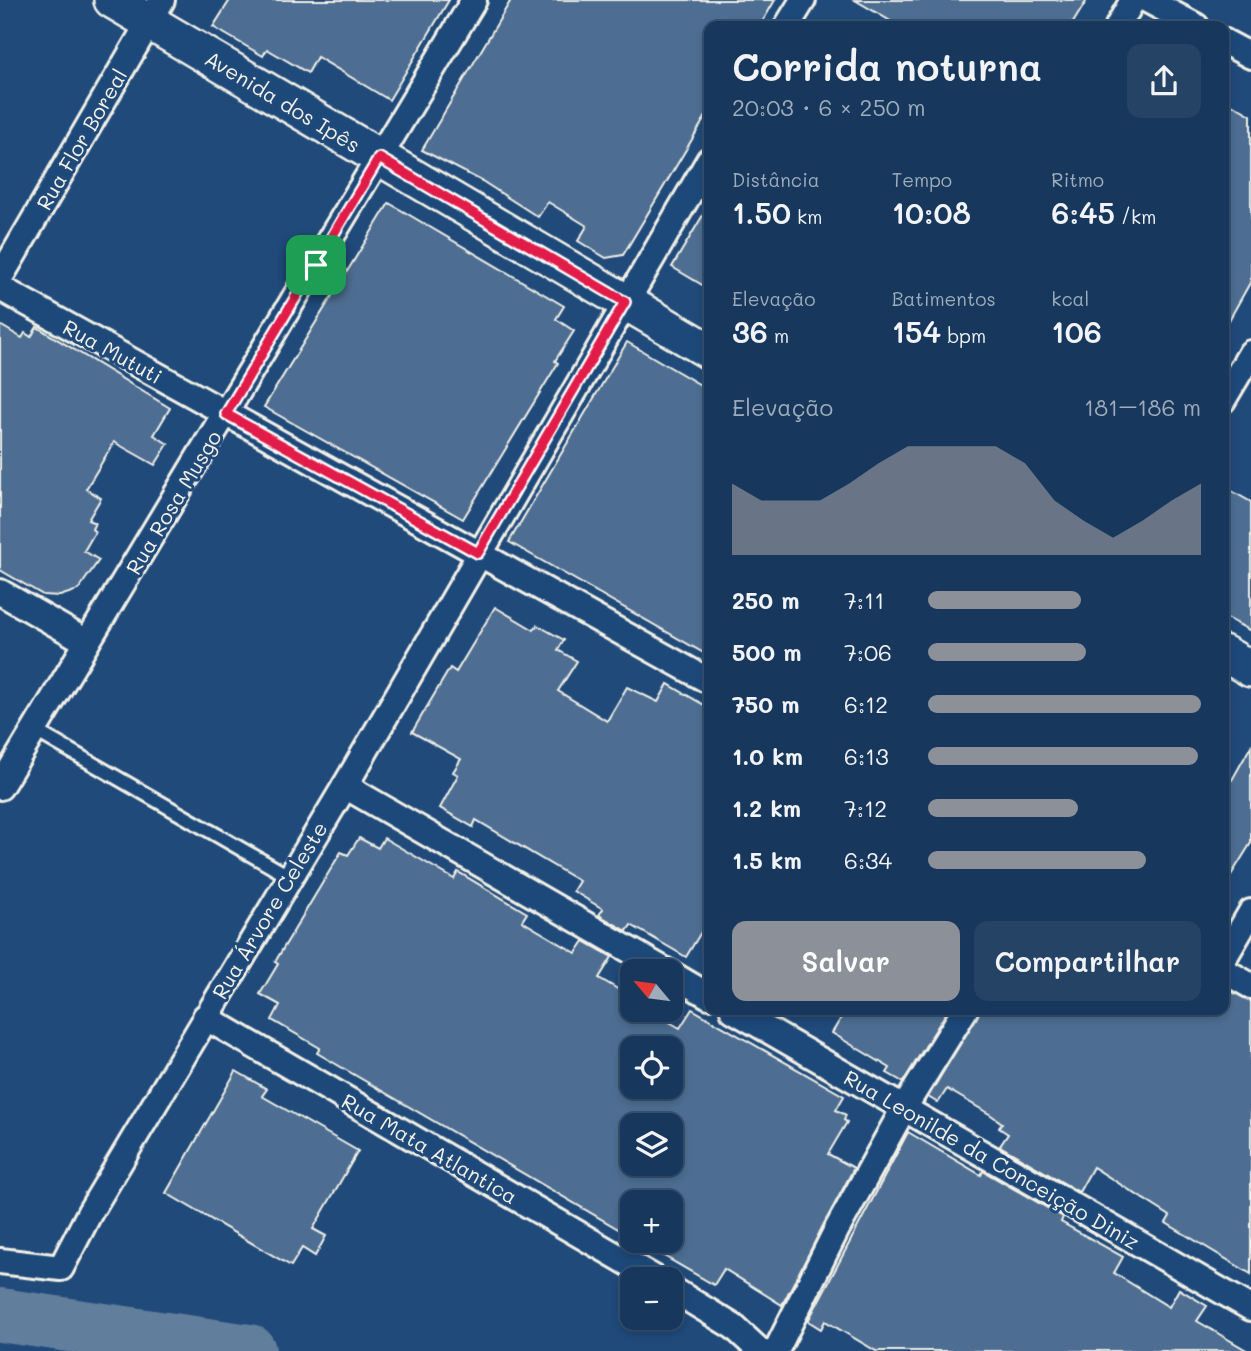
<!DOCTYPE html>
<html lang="pt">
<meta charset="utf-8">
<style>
:root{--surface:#17385c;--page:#244365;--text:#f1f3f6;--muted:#9eacbb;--line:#365272;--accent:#8c9099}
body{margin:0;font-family:Mali,sans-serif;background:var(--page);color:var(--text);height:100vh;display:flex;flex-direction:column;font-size:26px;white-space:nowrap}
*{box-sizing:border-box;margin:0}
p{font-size:23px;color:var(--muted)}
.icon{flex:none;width:38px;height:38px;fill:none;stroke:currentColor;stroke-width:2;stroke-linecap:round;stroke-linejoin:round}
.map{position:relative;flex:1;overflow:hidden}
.drawer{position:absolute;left:704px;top:21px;width:525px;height:994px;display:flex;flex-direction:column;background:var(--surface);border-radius:14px;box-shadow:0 4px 10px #0003,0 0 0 2px var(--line)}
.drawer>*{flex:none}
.needle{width:46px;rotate:299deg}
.buttons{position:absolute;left:620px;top:959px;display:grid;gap:14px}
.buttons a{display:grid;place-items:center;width:63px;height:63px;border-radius:14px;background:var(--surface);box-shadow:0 4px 10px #0003,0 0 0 2px var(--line);font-size:35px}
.pin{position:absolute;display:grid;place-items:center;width:60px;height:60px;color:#fff;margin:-30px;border-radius:14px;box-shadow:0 4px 10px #0006}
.round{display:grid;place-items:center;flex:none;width:74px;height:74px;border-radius:14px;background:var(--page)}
.summary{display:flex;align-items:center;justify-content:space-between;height:119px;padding:0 28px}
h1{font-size:38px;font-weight:600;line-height:52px}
.stats{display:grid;grid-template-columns:repeat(3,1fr);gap:10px;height:119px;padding:7px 28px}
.stats div{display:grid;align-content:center}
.stats b{font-size:30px;font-weight:600}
.stats small{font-size:19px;font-weight:400}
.stats p{font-size:19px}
.chart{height:196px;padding:14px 28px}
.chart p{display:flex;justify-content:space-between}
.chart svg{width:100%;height:126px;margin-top:7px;fill:var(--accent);opacity:.7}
.primary-button{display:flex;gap:14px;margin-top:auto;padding:14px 28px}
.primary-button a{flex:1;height:80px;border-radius:14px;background:var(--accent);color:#fff;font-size:28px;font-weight:600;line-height:80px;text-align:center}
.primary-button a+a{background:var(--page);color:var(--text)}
ul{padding:0 28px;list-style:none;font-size:23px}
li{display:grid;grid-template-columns:112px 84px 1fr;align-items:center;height:52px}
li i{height:18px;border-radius:9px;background:var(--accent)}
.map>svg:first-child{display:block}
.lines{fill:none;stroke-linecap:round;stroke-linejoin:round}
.river{stroke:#627e9d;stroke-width:54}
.building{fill:#4d6e92;stroke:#f4f1e8;stroke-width:2;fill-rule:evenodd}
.lane-casing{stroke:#f4f1e8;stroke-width:18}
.street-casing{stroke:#f4f1e8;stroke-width:30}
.secondary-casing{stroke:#f4f1e8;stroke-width:40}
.lane{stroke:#1f4a7a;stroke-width:12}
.street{stroke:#1f4a7a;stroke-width:24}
.secondary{stroke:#1f4a7a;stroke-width:35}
.route-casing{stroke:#fff;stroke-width:14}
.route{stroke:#e11d48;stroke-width:9}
.labels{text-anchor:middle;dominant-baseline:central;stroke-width:6;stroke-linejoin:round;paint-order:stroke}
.street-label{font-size:21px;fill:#f4f1e8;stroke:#1f4a7a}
</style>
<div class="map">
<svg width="1251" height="1351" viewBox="0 0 1251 1351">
<rect width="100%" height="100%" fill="#1f4a7a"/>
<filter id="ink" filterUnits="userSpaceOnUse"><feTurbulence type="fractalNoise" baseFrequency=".0143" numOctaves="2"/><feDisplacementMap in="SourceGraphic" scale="14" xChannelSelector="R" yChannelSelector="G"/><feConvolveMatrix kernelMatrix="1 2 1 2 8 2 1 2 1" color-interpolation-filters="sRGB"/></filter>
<g filter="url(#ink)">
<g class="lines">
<!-- river -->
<path class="river" d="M0,1315l249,36"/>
</g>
<!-- building -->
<g class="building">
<path d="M230,0h219l-60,100 -72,-43 -9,16 -41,-24 -4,7 -50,-29z"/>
<path d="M511,0h264l-15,26h-51v85l-86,144 -17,3 -28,-17 9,-15 -39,-24 -10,15 -56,-36 -60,-31z"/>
<path d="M855,0h232l-16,26h-172z"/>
<path d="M1223,99l28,16v166l-28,50z"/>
<path d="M389,203l175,103 -8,13 18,12 -19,30 3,2 -95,156 -199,-112z"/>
<path d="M709,205v84l-37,-22z"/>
<path d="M0,325l22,13 3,-5 6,4 6,-10 133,81 -16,27 14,9 -13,21 -41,-23 -28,47 15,9 -13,22 7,3 -3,6 3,3 -11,19 15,9 -21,30 -18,6 -17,-1 -43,-25z"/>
<path d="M627,342l82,48v266l-200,-114z"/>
<path d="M1223,486l28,16v129l-28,-15z"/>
<path d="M495,607l39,23 3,-5 27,15 -6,10 19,11 -19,30 49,30 20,-34 31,15 10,-18 41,24v211l-23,38 -55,-32 -4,6 -28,-16 4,-6 -30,-18 6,-10 -103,-61 -3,7 -33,-19 18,-33 -5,-3 8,-13 -49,-27 38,-64 6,4z"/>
<path d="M1251,746v97l-28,45v-113l9,5z"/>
<path d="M359,838l19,10 6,-10 70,41 4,-7 69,41 -5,8 54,32 8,-12 28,16 -13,21 27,16 -2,3 8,4v9h16l32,18 12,-19 152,87 -8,14 10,5 -2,5 3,2 -19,32 26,14 -72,137 -58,-36 -10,16 -76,-44h32v-39h-38v35l-315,-184 3,-5 -48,-28 8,-15 -20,-11 18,-30 -3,-2 66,-110 7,3zM632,1048h38v39h-38zM632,1125h38v39h-38z"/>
<path d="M1223,987l28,14v273l-85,-51 4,-7 -77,-49 -14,25 -79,-46 8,-12 -9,-6 3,-5 -11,-8 -44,-26 -9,14 -10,-6 52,-87h243z"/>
<path d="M846,1010h102l-45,72 -16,-9 3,-5 -58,-35z"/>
<path d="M236,1071l31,18 -5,7 96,55 -45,78 13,7 -11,20 -13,-8 -11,18 -125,-73z"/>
<path d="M908,1132l73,43 2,-4 80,46 -2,5 62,35 -9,16 55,34 10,-18 28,17 -10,15 51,30h-372l-51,-30 -4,8 -13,-8z"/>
</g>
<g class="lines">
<defs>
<path id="lane" d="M34,730l256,147"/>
<g id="street">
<path d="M1147,0l49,26"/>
<path d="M787,26l16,-26"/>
<path d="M1118,26l15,-26"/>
<path d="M1223,41l28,15"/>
<path d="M0,278l162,-278"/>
<path d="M0,288l709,393"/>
<path d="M1223,400l28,-47"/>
<path d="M0,592l87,50"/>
<path d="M345,786l321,185"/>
<path d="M0,787l474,-787"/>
<path d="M1223,960l28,-48"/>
<path d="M1223,970l28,16"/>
<path d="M670,973l39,23"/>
<path d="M733,1010l518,298"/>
<path d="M205,1017l451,262"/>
<path d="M0,1261l61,7 29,-56 255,-426 364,-626"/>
<path d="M670,1288l64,39 26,24"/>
<path d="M776,1351l61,-122 67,-121 61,-98"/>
</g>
<g id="secondary">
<path d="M112,0l597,351"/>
<path d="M1223,653l28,16"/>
</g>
</defs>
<!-- lane casing -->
<use href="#lane" class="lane-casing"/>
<!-- street casing -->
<use href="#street" class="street-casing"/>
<!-- secondary casing -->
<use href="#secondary" class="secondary-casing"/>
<!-- lane -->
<use href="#lane" class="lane"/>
<!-- street -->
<use href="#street" class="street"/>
<!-- secondary -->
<use href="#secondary" class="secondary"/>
</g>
</g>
<g class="lines" filter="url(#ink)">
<defs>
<path id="route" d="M379,158l246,144 -147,251 -252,-139z"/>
</defs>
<!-- route casing -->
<use href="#route" class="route-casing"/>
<!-- route -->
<use href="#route" class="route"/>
</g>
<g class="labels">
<!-- street labels -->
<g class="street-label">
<text transform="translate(283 101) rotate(31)">Avenida dos Ipês</text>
<text transform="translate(81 139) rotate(-60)">Rua Flor Boreal</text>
<text transform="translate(113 351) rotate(29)">Rua Mututi</text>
<text transform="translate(173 502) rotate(-59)">Rua Rosa Musgo</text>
<text transform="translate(269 910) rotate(-59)">Rua Árvore Celeste</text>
<text transform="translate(430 1148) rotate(30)">Rua Mata Atlantica</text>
<text transform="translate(992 1159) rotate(30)">Rua Leonilde da Conceição Diniz</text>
</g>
</g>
</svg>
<div class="buttons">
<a><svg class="needle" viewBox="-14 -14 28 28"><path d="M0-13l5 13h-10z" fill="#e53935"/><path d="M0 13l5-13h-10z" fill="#9eacbb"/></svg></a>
<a><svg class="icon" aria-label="locate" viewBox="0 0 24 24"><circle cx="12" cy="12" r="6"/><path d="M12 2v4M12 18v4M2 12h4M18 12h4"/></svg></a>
<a><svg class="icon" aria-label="layers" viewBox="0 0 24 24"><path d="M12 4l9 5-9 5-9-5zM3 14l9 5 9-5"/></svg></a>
<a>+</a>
<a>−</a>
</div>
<div class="pin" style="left:316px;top:265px;background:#1e9e55"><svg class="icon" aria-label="arrive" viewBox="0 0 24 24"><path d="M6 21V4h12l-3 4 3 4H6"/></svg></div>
<section class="drawer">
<div class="summary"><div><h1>Corrida noturna</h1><p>20:03 · 6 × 250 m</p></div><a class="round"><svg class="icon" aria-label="share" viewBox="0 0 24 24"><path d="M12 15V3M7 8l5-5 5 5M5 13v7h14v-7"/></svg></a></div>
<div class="stats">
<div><p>Distância</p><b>1.50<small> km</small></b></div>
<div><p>Tempo</p><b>10:08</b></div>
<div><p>Ritmo</p><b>6:45<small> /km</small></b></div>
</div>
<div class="stats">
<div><p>Elevação</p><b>36<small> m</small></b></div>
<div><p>Batimentos</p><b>154<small> bpm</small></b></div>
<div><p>kcal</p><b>106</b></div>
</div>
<div class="chart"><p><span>Elevação</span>181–186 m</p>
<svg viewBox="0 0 160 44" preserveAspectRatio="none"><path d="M0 44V19L10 25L20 25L30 25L40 19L50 12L60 6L70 6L80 6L90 6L100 12L110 25L120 32L130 38L140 32L150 25L160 19V44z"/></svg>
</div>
<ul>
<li><b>250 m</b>7:11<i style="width:56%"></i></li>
<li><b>500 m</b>7:06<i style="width:58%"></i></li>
<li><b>750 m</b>6:12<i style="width:100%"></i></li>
<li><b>1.0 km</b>6:13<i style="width:99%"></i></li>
<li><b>1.2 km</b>7:12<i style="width:55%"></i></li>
<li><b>1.5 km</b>6:34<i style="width:80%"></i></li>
</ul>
<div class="primary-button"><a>Salvar</a><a>Compartilhar</a></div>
</section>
</div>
